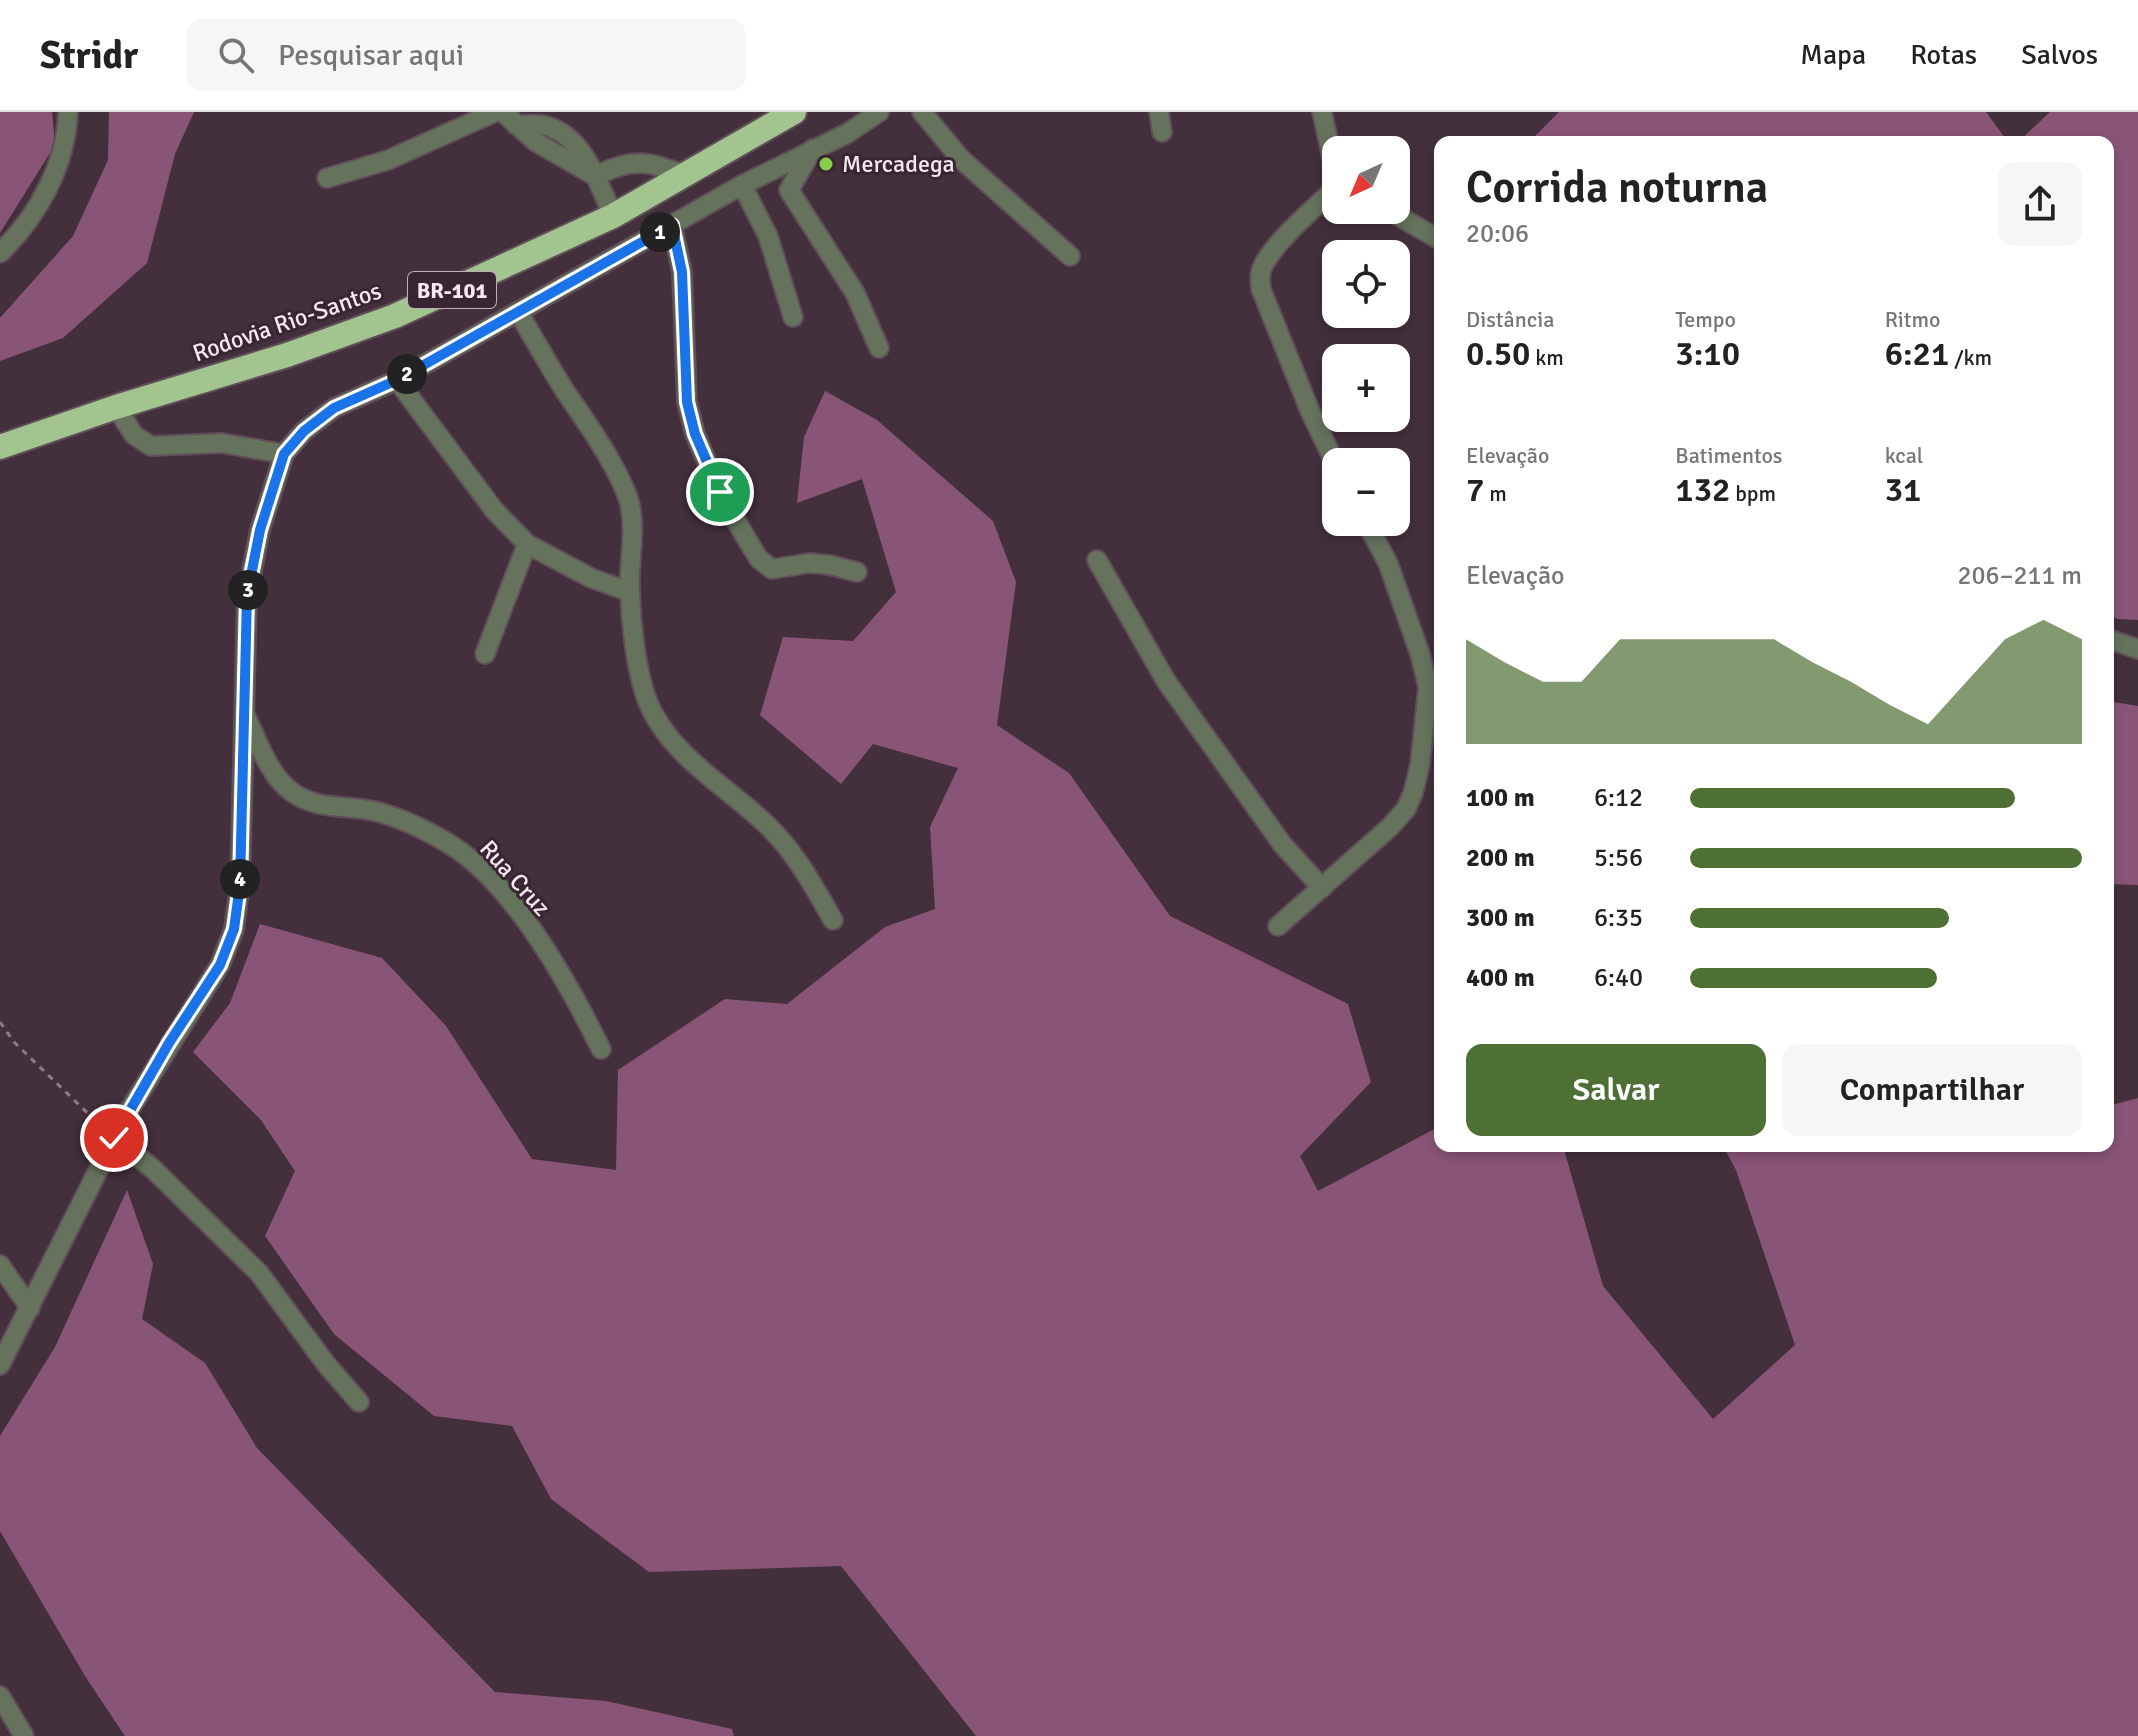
<!DOCTYPE html>
<html lang="pt">
<meta charset="utf-8">
<style>
:root{--surface:#fff;--page:#f6f6f6;--text:#222;--muted:#767676;--line:#e0e0e0;--accent:#4f7035}
body{margin:0;font-family:Signika,sans-serif;background:var(--page);color:var(--text);height:100vh;display:flex;flex-direction:column;font-size:30px;white-space:nowrap}
*{box-sizing:border-box;margin:0}
p{font-size:26px;color:var(--muted)}
.icon{flex:none;width:44px;height:44px;fill:none;stroke:currentColor;stroke-width:2;stroke-linecap:round;stroke-linejoin:round}
.map{position:relative;flex:1;overflow:hidden}
.sheet{position:absolute;left:1434px;top:24px;width:680px;height:1016px;display:flex;flex-direction:column;background:var(--surface);border-radius:16px;box-shadow:0 4px 12px #0003}
.sheet>*{flex:none}
.needle{width:52px;rotate:224deg}
.buttons{position:absolute;left:1322px;top:24px;display:grid;gap:16px}
.buttons a{display:grid;place-items:center;width:88px;height:88px;border-radius:16px;background:var(--surface);box-shadow:0 4px 12px #0003;font-size:40px}
.pin{position:absolute;display:grid;place-items:center;width:68px;height:68px;color:#fff;margin:-34px;border:4px solid #fff;border-radius:50%;box-shadow:0 2px 8px #0007}
.km{position:absolute;width:40px;height:40px;margin:-20px;border-radius:50%;background:#222;color:#fff;font-size:22px;line-height:40px;text-align:center}
.round{display:grid;place-items:center;flex:none;width:84px;height:84px;border-radius:16px;background:var(--page)}
.summary{display:flex;align-items:center;justify-content:space-between;height:136px;padding:0 32px}
h1{font-size:44px;font-weight:600;line-height:60px}
.stats{display:grid;grid-template-columns:repeat(3,1fr);gap:12px;height:136px;padding:8px 32px}
.stats div{display:grid;align-content:center}
.stats b{font-size:34px;font-weight:600}
.stats small{font-size:22px;font-weight:400}
.stats p{font-size:22px}
.chart{height:224px;padding:16px 32px}
.chart p{display:flex;justify-content:space-between}
.chart svg{width:100%;height:144px;margin-top:8px;fill:var(--accent);opacity:.7}
.cta{display:flex;gap:16px;margin-top:auto;padding:16px 32px}
.cta a{flex:1;height:92px;border-radius:16px;background:var(--accent);color:#fff;font-size:32px;font-weight:600;line-height:92px;text-align:center}
.cta a+a{background:var(--page);color:var(--text)}
ul{padding:0 32px;list-style:none;font-size:26px}
li{display:grid;grid-template-columns:128px 96px 1fr;align-items:center;height:60px}
li i{height:20px;border-radius:10px;background:var(--accent)}
header{display:flex;align-items:center;gap:48px;box-sizing:border-box;height:112px;padding:0 40px;background:var(--surface);border-bottom:2px solid var(--line)}
header strong{font-size:38px}
nav{display:flex;gap:44px;margin-inline-start:auto;font-size:28px}
.search{width:560px;height:72px;background:var(--page);display:flex;align-items:center;gap:20px;box-sizing:border-box;padding:0 28px;border-radius:16px;color:var(--muted);font-size:30px}
.map>svg:first-child{display:block}
.forest{fill:#895577}
.lines{fill:none;stroke-linecap:round;stroke-linejoin:round}
.street-casing{stroke:#604e59;stroke-width:22}
.highway-casing{stroke:#604e59;stroke-width:28}
.path{stroke:#8d7c86;stroke-width:3;stroke-dasharray:6 6;stroke-linecap:butt}
.street{stroke:#65735d;stroke-width:18}
.highway{stroke:#a2c48e;stroke-width:24}
.route-casing{stroke:#fff;stroke-width:16}
.route{stroke:#1a73e8;stroke-width:10}
.poi-dot{fill:#85cf4c;stroke:#392632;stroke-width:3}
.labels{text-anchor:middle;dominant-baseline:central;stroke-width:6;stroke-linejoin:round;paint-order:stroke}
.shield{fill:#392632;stroke:#bdaeb8;stroke-width:2}
.shield-label{font-size:22px;font-weight:bold;fill:#f6e9f1}
.poi-label{font-size:24px;fill:#f6e9f1;stroke:#392632;text-anchor:start}
.street-label{font-size:24px;fill:#f6e9f1;stroke:#392632}
</style>
<header>
<strong>Stridr</strong>
<div class="search"><svg class="icon" aria-label="search" viewBox="0 0 24 24"><circle cx="10" cy="10" r="6"/><path d="M15 15l6 6"/></svg>Pesquisar aqui</div>
<nav><a>Mapa</a><a>Rotas</a><a>Salvos</a></nav>
</header>
<div class="map">
<svg width="2138" height="1624" viewBox="0 0 2138 1624">
<rect width="100%" height="100%" fill="#43303c"/>
<!-- forest -->
<g class="forest">
<path d="M0,0h52l3,33 -55,88z"/>
<path d="M109,0h85l-19,42 -28,109 -84,75 -63,23v-43l73,-82 35,-76z"/>
<path d="M1559,0h427l22,30h-479z"/>
<path d="M2050,0h88v508l-21,-1 -9,-7v-470h-90z"/>
<path d="M825,279l52,29 116,101 23,61 -19,143 72,48 101,143 178,88 23,78 -71,74 18,35 122,-65v20h123l40,140 110,133 82,-74 -59,-175 -13,-24h385v-40l30,-8v638h-1162l-135,-170 -192,6 -98,-73 -39,-73 -78,-10 -100,-82 -69,-98 30,-65 -34,-51 -68,-68 37,-49 30,-79 122,34 64,68 86,133 84,11 2,-100 107,-71 62,5 98,-77 50,-18 -5,-82 28,-59 -85,-24 -32,40 -81,-69 23,-78 70,4 43,-49 -34,-113 -65,24 7,-66z"/>
<path d="M2108,589l30,5v179l-30,-1z"/>
<path d="M127,1078l26,74 -11,55 63,44 52,85 238,244 111,9 126,28 2,7h-609l-40,-60 -85,-145v-95l55,-89z"/>
</g>
<g class="lines">
<defs>
<g id="street">
<path d="M503,0l33,30 59,34c37,-18 53,-16 91,0"/>
<path d="M922,0l39,47 109,97"/>
<path d="M1159,0l3,20"/>
<path d="M1322,0l14,64"/>
<path d="M516,13c8,0 17,-1 25,0 41,6 58,59 72,91"/>
<path d="M813,37l-24,41 66,103 24,55"/>
<path d="M327,66l61,-18 107,-48"/>
<path d="M742,73l26,51 25,81"/>
<path d="M1336,75c-22,22 -57,50 -72,77 -5,8 -4,16 -3,25l49,122 26,54"/>
<path d="M1388,98l52,30"/>
<path d="M672,113l10,47 5,130 8,32 25,58 26,46 13,21 13,10 38,-6 20,2 27,7"/>
<path d="M0,141c38,-37 66,-88 68,-141"/>
<path d="M519,201c15,26 30,53 46,78 21,31 53,75 64,110 8,30 -1,61 1,91 1,32 6,78 17,108 22,56 80,86 121,126 28,27 46,61 65,94"/>
<path d="M397,268l97,130 33,34 64,34 39,14"/>
<path d="M116,295l18,28 17,11 71,-3 62,11"/>
<path d="M1097,448l69,121 116,163 40,44"/>
<path d="M2108,527l30,10"/>
<path d="M485,542l42,-110"/>
<path d="M245,603c12,24 24,61 47,77 24,18 54,13 82,19 25,6 50,18 72,31 66,38 122,140 155,207"/>
<path d="M1278,814l112,-99 16,-18 7,-16 7,-28 8,-78 -8,-33 -32,-91 -22,-41"/>
<path d="M114,1026l38,30 107,105 67,91 33,38"/>
<path d="M0,1153l30,43"/>
<path d="M0,1253l125,-248 95,-152 14,-36 6,-44 7,-289 13,-66 24,-76 20,-23 30,-23 63,-28 345,-195 106,-52 31,-21"/>
<path d="M0,1584l24,40"/>
</g>
<path id="highway" d="M0,335l116,-40 171,-52 108,-39 218,-100 181,-104"/>
</defs>
<!-- street casing -->
<use href="#street" class="street-casing"/>
<!-- highway casing -->
<use href="#highway" class="highway-casing"/>
<!-- path -->
<path class="path" d="M0,910l14,20 86,83"/>
<!-- street -->
<use href="#street" class="street"/>
<!-- highway -->
<use href="#highway" class="highway"/>
</g>
<g class="lines">
<defs>
<path id="route" d="M114,1026l55,-95 51,-78 14,-36 6,-44 7,-289 13,-66 24,-76 20,-23 30,-23 63,-28 275,-155 10,47 5,130 8,32 25,58"/>
</defs>
<!-- route casing -->
<use href="#route" class="route-casing"/>
<!-- route -->
<use href="#route" class="route"/>
</g>
<!-- markers -->
<circle class="poi-dot" cx="826" cy="52" r="8"/>
<g class="labels">
<!-- shield labels -->
<rect class="shield" x="408" y="160" width="88" height="36" rx="6"/>
<g class="shield-label">
<text x="452" y="178">BR-101</text>
</g>
<!-- poi labels -->
<g class="poi-label">
<text x="842" y="52">Mercadega</text>
</g>
<!-- street labels -->
<g class="street-label">
<text transform="translate(287 210) rotate(-19)">Rodovia Rio-Santos</text>
<text transform="translate(515 766) rotate(48)">Rua Cruz</text>
</g>
</g>
</svg>
<div class="buttons">
<a><svg class="needle" viewBox="-14 -14 28 28"><path d="M0-13l5 13h-10z" fill="#e53935"/><path d="M0 13l5-13h-10z" fill="#767676"/></svg></a>
<a><svg class="icon" aria-label="locate" viewBox="0 0 24 24"><circle cx="12" cy="12" r="6"/><path d="M12 2v4M12 18v4M2 12h4M18 12h4"/></svg></a>
<a>+</a>
<a>−</a>
</div>
<div class="pin" style="left:720px;top:380px;background:#1e9e55"><svg class="icon" aria-label="arrive" viewBox="0 0 24 24"><path d="M6 21V4h12l-3 4 3 4H6"/></svg></div>
<div class="pin" style="left:114px;top:1026px;background:#d93025"><svg class="icon" aria-label="check" viewBox="0 0 24 24"><path d="M5 12l5 5 9-10"/></svg></div>
<b class="km" style="left:660px;top:120px">1</b>
<b class="km" style="left:407px;top:262px">2</b>
<b class="km" style="left:248px;top:478px">3</b>
<b class="km" style="left:240px;top:767px">4</b>
<section class="sheet">
<div class="summary"><div><h1>Corrida noturna</h1><p>20:06</p></div><a class="round"><svg class="icon" aria-label="share" viewBox="0 0 24 24"><path d="M12 15V3M7 8l5-5 5 5M5 13v7h14v-7"/></svg></a></div>
<div class="stats">
<div><p>Distância</p><b>0.50<small> km</small></b></div>
<div><p>Tempo</p><b>3:10</b></div>
<div><p>Ritmo</p><b>6:21<small> /km</small></b></div>
</div>
<div class="stats">
<div><p>Elevação</p><b>7<small> m</small></b></div>
<div><p>Batimentos</p><b>132<small> bpm</small></b></div>
<div><p>kcal</p><b>31</b></div>
</div>
<div class="chart"><p><span>Elevação</span>206–211 m</p>
<svg viewBox="0 0 160 44" preserveAspectRatio="none"><path d="M0 44V12L10 19L20 25L30 25L40 12L50 12L60 12L70 12L80 12L90 19L100 25L110 32L120 38L130 25L140 12L150 6L160 12V44z"/></svg>
</div>
<ul>
<li><b>100 m</b>6:12<i style="width:83%"></i></li>
<li><b>200 m</b>5:56<i style="width:100%"></i></li>
<li><b>300 m</b>6:35<i style="width:66%"></i></li>
<li><b>400 m</b>6:40<i style="width:63%"></i></li>
</ul>
<div class="cta"><a>Salvar</a><a>Compartilhar</a></div>
</section>
</div>
